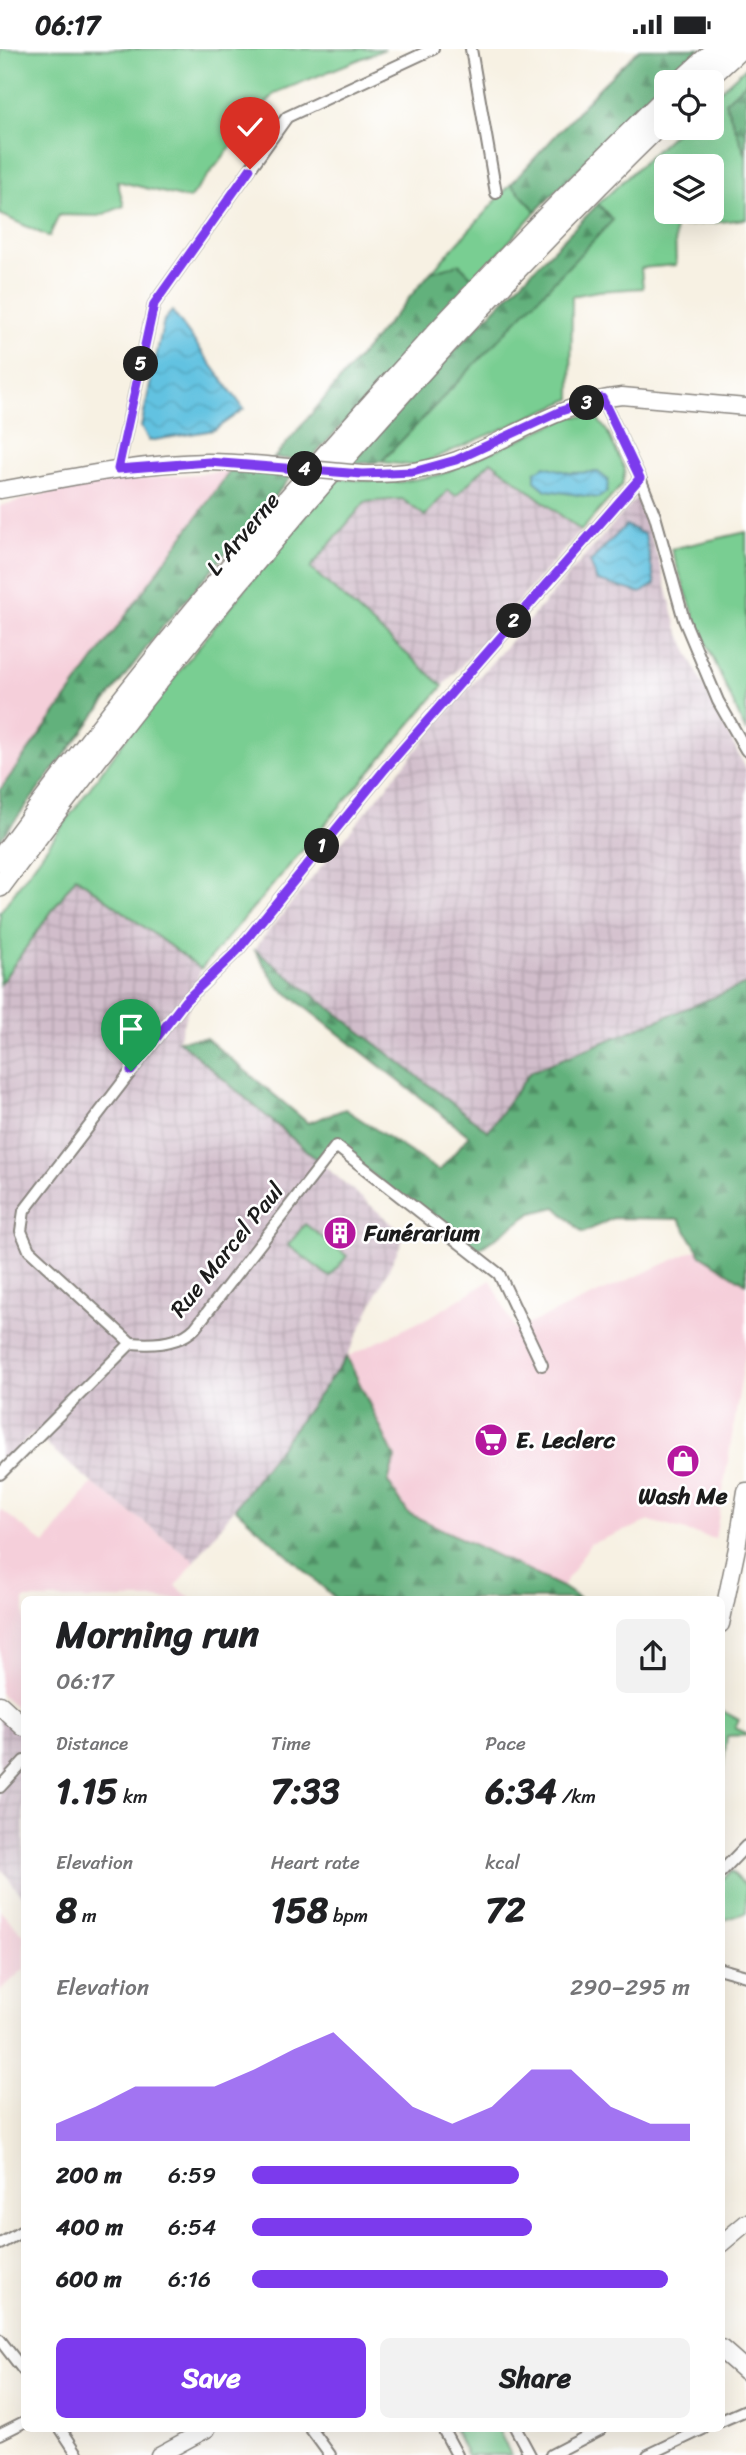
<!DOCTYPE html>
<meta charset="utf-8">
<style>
:root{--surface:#fff;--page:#f2f2f2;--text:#202124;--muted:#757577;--accent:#7c3aed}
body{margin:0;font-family:Sriracha,sans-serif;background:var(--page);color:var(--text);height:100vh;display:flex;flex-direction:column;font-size:26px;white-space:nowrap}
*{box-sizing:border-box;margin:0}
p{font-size:23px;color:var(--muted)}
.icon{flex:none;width:38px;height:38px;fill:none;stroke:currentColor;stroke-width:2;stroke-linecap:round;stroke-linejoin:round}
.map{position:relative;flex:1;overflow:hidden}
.details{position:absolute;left:21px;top:1547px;width:704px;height:836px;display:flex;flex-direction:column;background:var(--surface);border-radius:10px;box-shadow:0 7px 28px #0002}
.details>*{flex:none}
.buttons{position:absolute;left:654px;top:21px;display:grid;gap:14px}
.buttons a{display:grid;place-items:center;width:70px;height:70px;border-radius:10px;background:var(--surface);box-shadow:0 7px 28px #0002;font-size:35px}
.pin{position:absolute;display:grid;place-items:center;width:60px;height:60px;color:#fff;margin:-72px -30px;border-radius:50% 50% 50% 0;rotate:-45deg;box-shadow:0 0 7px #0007}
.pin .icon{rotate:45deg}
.km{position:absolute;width:35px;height:35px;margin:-18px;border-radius:50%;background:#222;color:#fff;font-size:19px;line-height:35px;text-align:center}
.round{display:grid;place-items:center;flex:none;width:74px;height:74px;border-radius:10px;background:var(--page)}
.overview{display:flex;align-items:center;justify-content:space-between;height:119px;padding:0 35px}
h1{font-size:38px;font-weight:700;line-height:52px}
.figures{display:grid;grid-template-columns:repeat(3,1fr);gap:10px;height:119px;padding:7px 35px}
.figures div{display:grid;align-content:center}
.figures b{font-size:35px;font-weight:700}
.figures small{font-size:19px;font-weight:400}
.figures p{font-size:19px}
.chart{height:196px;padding:14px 35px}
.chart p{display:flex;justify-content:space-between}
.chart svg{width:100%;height:126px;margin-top:7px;fill:var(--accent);opacity:.7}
.button{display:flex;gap:14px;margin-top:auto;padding:14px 35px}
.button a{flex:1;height:80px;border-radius:10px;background:var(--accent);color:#fff;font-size:28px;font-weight:700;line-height:80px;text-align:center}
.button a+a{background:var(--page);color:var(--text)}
ul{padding:0 35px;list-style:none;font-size:23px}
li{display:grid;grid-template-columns:112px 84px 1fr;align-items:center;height:52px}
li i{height:18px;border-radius:9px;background:var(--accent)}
.status{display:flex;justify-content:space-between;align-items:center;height:49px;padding:0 35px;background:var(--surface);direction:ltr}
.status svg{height:19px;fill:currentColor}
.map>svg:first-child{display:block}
.built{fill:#f5cfda}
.industrial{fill:url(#industrial-grid)}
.green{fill:#79ce92;stroke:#4a7557;stroke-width:2;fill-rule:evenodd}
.forest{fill:url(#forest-firs);stroke:#3f664c;stroke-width:2}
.water{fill:url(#water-waves);stroke:#3f6f7e;stroke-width:2}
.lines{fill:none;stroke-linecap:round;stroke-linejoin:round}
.street-casing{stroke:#8a8680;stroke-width:14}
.secondary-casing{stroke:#8a8680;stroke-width:19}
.primary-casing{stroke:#8a8680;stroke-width:21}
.highway-casing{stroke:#8a8680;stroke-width:24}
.street{stroke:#fff;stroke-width:10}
.secondary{stroke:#fff;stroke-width:16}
.primary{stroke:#fff;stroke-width:18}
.highway{stroke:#fff;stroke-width:21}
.secondary-bridge-casing{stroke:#8a8680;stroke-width:19;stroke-linecap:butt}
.secondary-bridge{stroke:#fff;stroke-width:16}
.route-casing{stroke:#fff;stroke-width:14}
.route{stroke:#7c3aed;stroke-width:9}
.labels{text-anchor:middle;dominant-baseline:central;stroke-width:5;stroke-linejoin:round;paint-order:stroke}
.street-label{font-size:23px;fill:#1c1c1c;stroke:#fff}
.poi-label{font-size:23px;font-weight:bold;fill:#1c1c1c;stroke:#fff;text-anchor:start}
</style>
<div class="status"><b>06:17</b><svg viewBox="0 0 49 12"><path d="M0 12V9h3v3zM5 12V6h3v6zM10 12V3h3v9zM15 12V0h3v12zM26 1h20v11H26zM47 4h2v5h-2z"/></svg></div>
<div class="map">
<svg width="746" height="2406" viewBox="0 0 746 2406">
<defs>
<pattern id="industrial-grid" width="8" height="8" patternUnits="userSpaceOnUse" patternTransform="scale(1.75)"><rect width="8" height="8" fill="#d1bdcb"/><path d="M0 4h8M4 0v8" fill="none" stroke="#b3a2ae"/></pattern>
<pattern id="forest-firs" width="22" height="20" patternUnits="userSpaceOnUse" patternTransform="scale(1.75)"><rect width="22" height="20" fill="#62b17c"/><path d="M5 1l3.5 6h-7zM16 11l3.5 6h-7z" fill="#508f65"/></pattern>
<pattern id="water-waves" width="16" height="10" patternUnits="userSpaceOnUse" patternTransform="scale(1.75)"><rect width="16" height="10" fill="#62c2e1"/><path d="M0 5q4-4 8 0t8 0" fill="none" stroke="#54a6c0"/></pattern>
</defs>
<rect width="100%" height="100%" fill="#fff"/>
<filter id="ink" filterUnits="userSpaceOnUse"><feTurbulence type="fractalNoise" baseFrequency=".0143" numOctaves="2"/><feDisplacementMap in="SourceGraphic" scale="14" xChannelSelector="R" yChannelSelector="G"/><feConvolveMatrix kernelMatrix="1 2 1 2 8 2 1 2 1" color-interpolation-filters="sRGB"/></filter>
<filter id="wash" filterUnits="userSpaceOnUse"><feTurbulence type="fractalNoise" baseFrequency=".00686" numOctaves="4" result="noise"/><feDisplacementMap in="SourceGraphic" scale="28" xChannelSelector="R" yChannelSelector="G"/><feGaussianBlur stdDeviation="1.57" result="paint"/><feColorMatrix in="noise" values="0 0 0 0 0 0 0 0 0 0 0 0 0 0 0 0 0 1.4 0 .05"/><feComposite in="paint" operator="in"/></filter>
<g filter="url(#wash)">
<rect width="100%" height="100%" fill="#f7f1e3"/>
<!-- built -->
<g class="built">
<path d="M230,422l-230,325v-290l75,-21z"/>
<path d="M698,1200l3,6 45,29v67l-31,188 -65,-18 -60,23 -28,43 -155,-74 -19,-31 7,-25 -48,-100 86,-42 58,-35 24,50z"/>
<path d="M92,1434l103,78 -19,25 15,13h-167v116l-24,-22v-184l45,35z"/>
<path d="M0,1861l24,25v34l-24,22z"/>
</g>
<!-- industrial -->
<g class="industrial">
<path d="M491,412l90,70 -138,155 -133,-118 55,-66 37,-3 46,-9 8,6z"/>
<path d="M637,448l21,60 19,70 22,50 47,92v215l-216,88 -42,59 -234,-182 183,-224z"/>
<path d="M76,828l125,92 -23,71 227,195 -58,122 -152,204 -103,-78 -59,-50 -33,32v-481z"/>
<path d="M0,1664l24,23v162l-24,-31z"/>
</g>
<!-- green -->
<g class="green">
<path d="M0,0h385l-110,44 -86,106 -72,-18 7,25 -25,10 -40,-1 -10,22 -49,-23z"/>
<path d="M746,18v17l-20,20 20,51v64l-71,8 1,38 -35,3 2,20 -45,3 -26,5 -1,103 -154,67 -36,-4 231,-242 -14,-16 82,-76h32v-30zM667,117h45v46h-45z"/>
<path d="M511,135l25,27 -61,69 -16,-16 -28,8z"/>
<path d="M572,367l24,1 11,14 18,39 -3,15 -41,46 -90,-70 -35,35 -8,-6 -23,26 -23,-17 -37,3 -55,66 133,118 -242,283 -125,-92 -76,107v-72l129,-178 143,-179 66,-76 62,3 39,-7z"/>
<path d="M746,483v200l-51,-114 -24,-69z"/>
<path d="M305,1175l42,32 -17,21 -42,-32z"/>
<path d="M721,1661l18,10 -4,8 11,5v2l-19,1 -6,49z"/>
<path d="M731,1822l15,15v27l-25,8v-41z"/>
<path d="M454,2380h44l13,26h-44z"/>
</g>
<!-- forest -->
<g class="forest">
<path d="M640,0h60l-164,162 -25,-27 90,-98z"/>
<path d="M746,33v73l-21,-53z"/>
<path d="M598,155l15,16 -232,242 -32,2 127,-136z"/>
<path d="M459,215l16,16 -165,180 -36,-2 157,-186z"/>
<path d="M230,422l62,5 -132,154 -160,210v-50z"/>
<path d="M254,900l234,182 42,-59 216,-88v300l-45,-29 -22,-36 -66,-1 -30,15 -27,-26 -24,6 -59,40 -137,-107 -20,13 -138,-119 28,-2 102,85 37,-14 94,62 30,-35 -191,-150z"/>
<path d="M347,1308l48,101 -7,24 20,31 154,74 18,12h-244l-101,-91z"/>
</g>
<!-- water -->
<g class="water">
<path d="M172,262l72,98 -30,21 -65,11 -8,-14 23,-107z"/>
<path d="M545,417l25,7 28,-1 10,8 -1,12 -9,6 -52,-8 -11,-9v-9z"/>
<path d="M626,476l19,10 10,49 -14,9 -44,-12 -7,-19z"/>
</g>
</g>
<g filter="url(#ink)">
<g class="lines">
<defs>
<g id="street">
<path d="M471,0l25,144"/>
<path d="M602,349l38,80 15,38 29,104 34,81 28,49"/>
<path d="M118,420l36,-165 133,-187 146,-68"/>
<path d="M131,1294l-102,-93 -8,-19 3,-20 161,-210 52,-50 148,-182 255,-291"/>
<path d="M0,1425l131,-131c21,2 48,1 64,-15l141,-182 163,128 43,91"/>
<path d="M0,1738l24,-26"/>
<path d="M721,1823l25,-26"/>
<path d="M721,1920l25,7"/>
<path d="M0,2195l24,-14"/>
<path d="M0,2291l24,31"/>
<path d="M721,2372l25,-11"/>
<path d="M61,2380l17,26"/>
<path d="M311,2380l19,26"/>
<path d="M443,2380l14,26"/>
<path d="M516,2380l14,26"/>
<path d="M0,2385l24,-12"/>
<path d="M551,2406l50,-26"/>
<path d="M648,2406l55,-26"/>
</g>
<g id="secondary">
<path d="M362,425c33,1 64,-3 95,-14 55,-21 105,-58 165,-64l124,11"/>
<path d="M0,441c69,-12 137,-27 207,-28 24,0 47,2 70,4"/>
<path d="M721,1575l16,-76 9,-57"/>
<path d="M721,2195l25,-21"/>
<path d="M159,2406l48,-26"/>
</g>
<g id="primary">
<path d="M0,1656l24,22"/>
<path d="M721,2300l25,22"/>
</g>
<g id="highway">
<path d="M681,33l36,-33"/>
<path d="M703,33l36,-33"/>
<path d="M0,811c202,-273 424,-527 667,-763"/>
<path d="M0,837c202,-274 423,-532 667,-769"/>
</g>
</defs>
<!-- street casing -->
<use href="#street" class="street-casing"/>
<!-- secondary casing -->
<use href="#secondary" class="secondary-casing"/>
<!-- primary casing -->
<use href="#primary" class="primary-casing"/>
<!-- highway casing -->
<use href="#highway" class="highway-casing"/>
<!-- street -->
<use href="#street" class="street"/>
<!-- secondary -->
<use href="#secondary" class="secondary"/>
<!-- primary -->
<use href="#primary" class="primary"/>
<!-- highway -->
<use href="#highway" class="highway"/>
<defs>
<path id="secondary-bridge" d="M277,417l85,8"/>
</defs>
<!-- secondary-bridge casing -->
<use href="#secondary-bridge" class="secondary-bridge-casing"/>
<!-- secondary-bridge -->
<use href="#secondary-bridge" class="secondary-bridge"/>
</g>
</g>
<g class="lines" filter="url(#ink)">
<defs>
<path id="route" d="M131,1022l54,-70 52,-50 148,-182 255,-291 -38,-80 -41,13 -105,49 -43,12 -51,2 -153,-12 -91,7 36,-165 96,-135"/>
</defs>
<!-- route casing -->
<use href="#route" class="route-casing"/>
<!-- route -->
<use href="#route" class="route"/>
</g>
<!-- icons -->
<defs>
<symbol id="building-disc" viewBox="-11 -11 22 22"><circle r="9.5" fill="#b5179e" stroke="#fff"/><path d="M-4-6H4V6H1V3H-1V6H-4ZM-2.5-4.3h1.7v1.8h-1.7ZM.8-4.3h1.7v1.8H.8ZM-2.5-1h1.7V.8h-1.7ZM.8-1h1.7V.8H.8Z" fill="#fff"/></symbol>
<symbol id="supermarket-disc" viewBox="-11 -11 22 22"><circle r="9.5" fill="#b5179e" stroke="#fff"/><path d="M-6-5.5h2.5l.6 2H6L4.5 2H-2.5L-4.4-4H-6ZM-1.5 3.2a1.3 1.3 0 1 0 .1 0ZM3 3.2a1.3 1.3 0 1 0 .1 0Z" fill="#fff"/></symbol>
<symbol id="shop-disc" viewBox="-11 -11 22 22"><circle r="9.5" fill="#b5179e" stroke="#fff"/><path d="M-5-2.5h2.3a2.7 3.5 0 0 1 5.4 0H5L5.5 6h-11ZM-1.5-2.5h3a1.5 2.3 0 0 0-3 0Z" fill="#fff"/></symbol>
</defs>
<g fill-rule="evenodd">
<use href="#building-disc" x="321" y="1165" width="38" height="38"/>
<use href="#supermarket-disc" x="472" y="1372" width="38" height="38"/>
<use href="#shop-disc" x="664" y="1393" width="38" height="38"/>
</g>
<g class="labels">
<!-- street labels -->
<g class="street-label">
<text transform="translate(243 485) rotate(-50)">L'Arverne</text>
<text transform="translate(227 1201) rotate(-51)">Rue Marcel Paul</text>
</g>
<!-- poi labels -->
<g class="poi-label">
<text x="364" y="1184">Funérarium</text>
<text x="516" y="1391">E. Leclerc</text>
<text x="683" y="1447" text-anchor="middle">Wash Me</text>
</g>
</g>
</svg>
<div class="buttons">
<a><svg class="icon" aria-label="locate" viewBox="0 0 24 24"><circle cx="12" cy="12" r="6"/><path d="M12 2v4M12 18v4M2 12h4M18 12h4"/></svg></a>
<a><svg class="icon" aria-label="layers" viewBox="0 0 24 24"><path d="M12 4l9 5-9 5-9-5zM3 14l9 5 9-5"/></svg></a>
</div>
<div class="pin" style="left:131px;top:1022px;background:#1e9e55"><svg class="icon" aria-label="arrive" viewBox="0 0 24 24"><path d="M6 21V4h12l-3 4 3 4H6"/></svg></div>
<div class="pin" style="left:250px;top:120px;background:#d93025"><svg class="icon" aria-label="check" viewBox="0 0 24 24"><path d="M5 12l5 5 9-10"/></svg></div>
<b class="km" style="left:322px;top:797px">1</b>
<b class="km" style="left:514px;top:572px">2</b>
<b class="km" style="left:587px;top:354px">3</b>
<b class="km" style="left:305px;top:420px">4</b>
<b class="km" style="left:141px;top:315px">5</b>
<section class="details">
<div class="overview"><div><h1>Morning run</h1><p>06:17</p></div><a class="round"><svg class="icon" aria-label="share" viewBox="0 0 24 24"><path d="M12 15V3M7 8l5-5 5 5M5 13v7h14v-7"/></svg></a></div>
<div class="figures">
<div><p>Distance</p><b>1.15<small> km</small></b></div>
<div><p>Time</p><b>7:33</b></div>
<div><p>Pace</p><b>6:34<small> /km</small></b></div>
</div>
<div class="figures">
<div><p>Elevation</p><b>8<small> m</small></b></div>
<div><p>Heart rate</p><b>158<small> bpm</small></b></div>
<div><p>kcal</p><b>72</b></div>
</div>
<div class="chart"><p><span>Elevation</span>290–295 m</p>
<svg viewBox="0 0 160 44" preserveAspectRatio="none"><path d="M0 44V38L10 32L20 25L30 25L40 25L50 19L60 12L70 6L80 19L90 32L100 38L110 32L120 19L130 19L140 32L150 38L160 38V44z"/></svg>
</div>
<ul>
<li><b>200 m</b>6:59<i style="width:61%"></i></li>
<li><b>400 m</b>6:54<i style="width:64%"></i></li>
<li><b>600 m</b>6:16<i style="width:95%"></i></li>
</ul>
<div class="button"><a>Save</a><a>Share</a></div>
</section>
</div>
